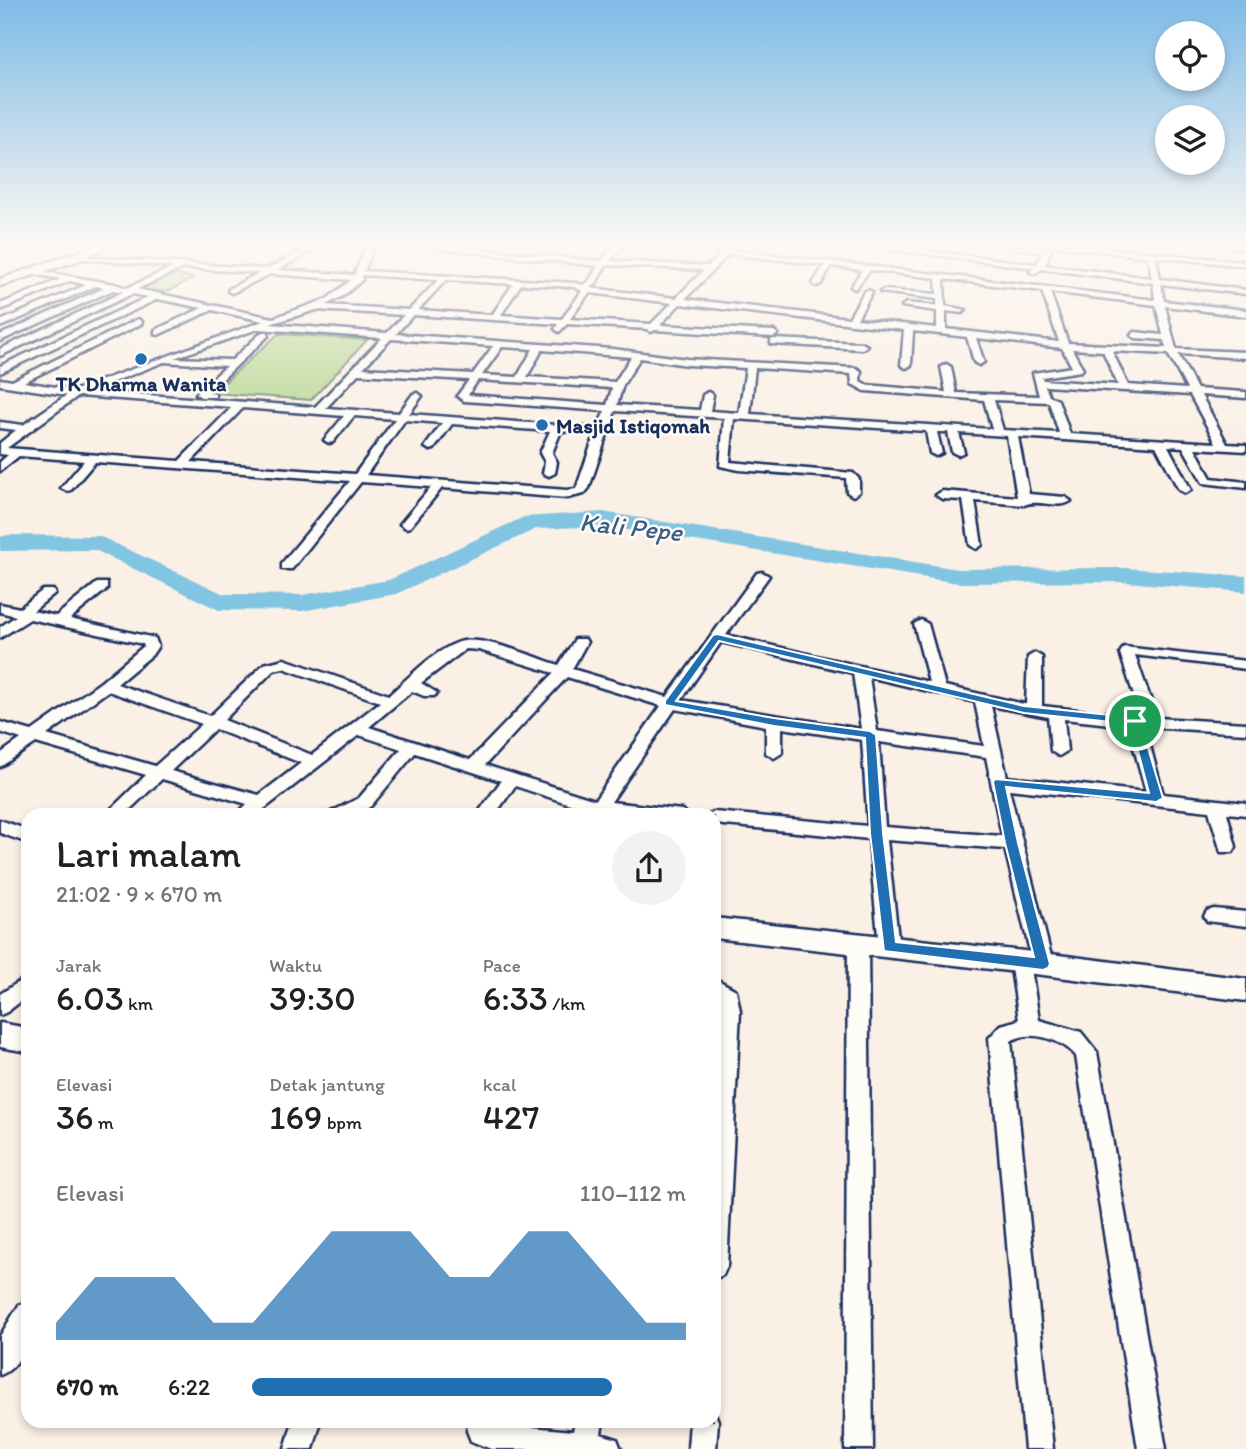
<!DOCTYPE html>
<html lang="id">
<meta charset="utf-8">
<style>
:root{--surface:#fff;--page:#f2f2f2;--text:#202124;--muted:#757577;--accent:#1f6fb2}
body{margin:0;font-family:Itim,sans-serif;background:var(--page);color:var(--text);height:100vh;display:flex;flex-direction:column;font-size:26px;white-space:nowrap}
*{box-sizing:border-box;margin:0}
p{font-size:23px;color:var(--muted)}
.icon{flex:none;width:38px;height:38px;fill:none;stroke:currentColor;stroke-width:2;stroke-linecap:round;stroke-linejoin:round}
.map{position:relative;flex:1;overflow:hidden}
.panel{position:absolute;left:21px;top:808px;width:700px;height:620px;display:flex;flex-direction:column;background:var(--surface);border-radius:21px;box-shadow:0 4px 10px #0003}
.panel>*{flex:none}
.fabs{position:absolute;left:1155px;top:21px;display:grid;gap:14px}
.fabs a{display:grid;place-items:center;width:70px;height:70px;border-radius:50%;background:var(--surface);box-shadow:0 4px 10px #0003;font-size:35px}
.pin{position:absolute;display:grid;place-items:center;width:60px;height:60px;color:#fff;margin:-30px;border:4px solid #fff;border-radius:50%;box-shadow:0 2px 7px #0007}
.round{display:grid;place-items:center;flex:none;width:74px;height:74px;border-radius:37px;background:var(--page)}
.overview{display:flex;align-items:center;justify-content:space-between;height:119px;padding:0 35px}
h1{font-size:38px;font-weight:600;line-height:52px}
.figures{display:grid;grid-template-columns:repeat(3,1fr);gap:10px;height:119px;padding:7px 35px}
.figures div{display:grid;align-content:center}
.figures b{font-size:35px;font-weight:600}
.figures small{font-size:19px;font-weight:400}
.figures p{font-size:19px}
.chart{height:196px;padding:14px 35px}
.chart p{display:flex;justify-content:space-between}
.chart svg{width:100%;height:126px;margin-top:7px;fill:var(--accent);opacity:.7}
ul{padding:0 35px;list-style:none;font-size:23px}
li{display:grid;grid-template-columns:112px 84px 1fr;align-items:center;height:52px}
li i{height:18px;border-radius:9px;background:var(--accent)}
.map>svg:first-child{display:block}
.green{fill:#b5d68f;stroke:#688276;stroke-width:2}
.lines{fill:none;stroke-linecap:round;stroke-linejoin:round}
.river{fill:#81c5e2;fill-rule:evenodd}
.street-casing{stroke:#1b2f5e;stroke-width:5}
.secondary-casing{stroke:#1b2f5e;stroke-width:5}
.street{fill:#fdfcf7;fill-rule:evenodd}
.secondary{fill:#fdfcf7;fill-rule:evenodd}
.route{fill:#1f6fb2;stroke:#fff;stroke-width:2;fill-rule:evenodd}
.poi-dot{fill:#1f6fb2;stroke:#fdfcf7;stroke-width:2.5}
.labels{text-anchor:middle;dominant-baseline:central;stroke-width:5;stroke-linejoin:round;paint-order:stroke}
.far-poi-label{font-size:21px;font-weight:bold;fill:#1b2f5e;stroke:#fdfcf7}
.water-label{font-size:26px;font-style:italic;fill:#3a5c86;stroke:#fdfcf7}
</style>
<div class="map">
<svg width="1246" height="1449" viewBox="0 0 1246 1449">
<rect width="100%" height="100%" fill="#faf0e5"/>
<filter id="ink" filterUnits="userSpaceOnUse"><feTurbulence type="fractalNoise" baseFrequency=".0143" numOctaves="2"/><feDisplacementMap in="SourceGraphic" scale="14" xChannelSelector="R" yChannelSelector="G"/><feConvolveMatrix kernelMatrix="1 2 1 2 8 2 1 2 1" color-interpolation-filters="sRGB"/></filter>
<g filter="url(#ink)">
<!-- green -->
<g class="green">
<path d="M169,273l24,5 -22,12 -19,2 -18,-3z"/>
<path d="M278,334l89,6 -56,60 -98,-7z"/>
</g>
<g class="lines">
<!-- river -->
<path class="river" d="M603,512l355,57 167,-1 121,8v16l-121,-10 -167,1 -355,-57 -67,3 -140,65 -94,17 -83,-1 -124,-60 -95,1v-14l8,-2 91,1 125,58 78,1 87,-15 135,-63z"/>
<defs>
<g id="street">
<path d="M314,245h9l-45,25 76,5 13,-30h8l-11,26 211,12 8,2 6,-4 9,-15 -191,-21h25l169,16 14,-16h8l-13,16 99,5 12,-13 -49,-8 53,4 4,-4h6l-2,5 422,50 -2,-17 -111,-14 -8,5 -4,-2 4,-4 -177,-23h21l159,19 6,-12 -48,-7 52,3 4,2 -6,15 107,13 -4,-21 -99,-12h25l172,17v4l-90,-9 4,22 86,11v4l-85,-10 3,17 82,9v6l-81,-10 11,43 70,3v6l-68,-4 19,35 49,3v6l-45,-3 26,49 19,1v6l-51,-3 16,30 35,4v6l-43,-5 -20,-36 -15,-1 23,44 -6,3 -6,-3 -23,-44 -138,-9 11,57 36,3 6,4c-13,9 -33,-3 -47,4l-49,-4 7,44 -6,4 -6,-4 -7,-45 -21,-1 -6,-4 6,-4 75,6 -10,-61 -48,-3 5,19 -6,3 -6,-3 -4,-20h-11l5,21 -6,3 -6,-3 -4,-22 -192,-12 -4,43 123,11 6,6v13l-6,4 -6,-4 -1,-14 -107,-8 -19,-4 4,-48 -109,-7 -26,77 -5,6 -17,4 -125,-10 -32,39 -4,1 -6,-4 31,-37 -70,-5 -69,87h-10v-6l68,-82 -255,-19 -24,28 -4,1 -6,-3 23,-27 -65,-5 -19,15v-9l8,-7 -8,-1v-11l16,-13 -16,-2v-6l23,3 44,-30 -67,-10v-6l12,2 126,-62 4,3 -1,2 -117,58 51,8 188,-69 -51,-11 -54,25 -3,-1v-4l47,-22 -44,-9 -158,74v-7l148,-69 -16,-3 -132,62v-7l123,-57 -10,-2 -113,51v-6l104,-47 -8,-2 -96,41v-6l86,-36 -16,-4 -70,29v-6l61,-25 -27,-5v-4l81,14 12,4 46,-21 -101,-9 4,-2 191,13zM729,254l95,11 -11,19 4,2 4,-2 10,-18 31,4 -11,17 4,2 15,-19 66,8 1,16 -53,-4 -4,2 57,7v7l-31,-3 -4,3 35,5v17l-80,-9 15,-27 -4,-2 -4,2 -15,26 -164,-19zM606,265l98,5 -28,28 -86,-10 5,-3zM184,268l75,5 -30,16 -1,2 4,2 38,-19 81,6 -24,19 -54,19 -136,-29zM362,275l76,5 -29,30 -83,-5 17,-9 19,-16zM944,279l98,12 17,51 -113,-13v-18l16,2 4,-3 -21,-4zM446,280l67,4 -21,31 -74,-5zM521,284l53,3 8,4 -20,28 -61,-4zM1050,292l106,13 7,30 -28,-3 -4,3 4,3 29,2 2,8 -98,-5zM589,293h1l82,10 -21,21 -81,-5zM680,304l224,26 -3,35 5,3 5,-3 2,-34 54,6 7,25 5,3 5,-3 -8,-24 86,10 10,19 -39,6 6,23 -83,-3 -5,-26 -5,-3 -5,3 5,25 -79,-7 -7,-4 1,-10 -5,-3 -169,-9 -74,-10 -217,-15 17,-19 145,9 -3,5 4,3 8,-8 80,5 4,3 4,-2 119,7 4,-3 -4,-3 -114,-6zM316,310l88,5 -17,18 -117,-9zM258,329l124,9 -67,69 -225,-16 74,-29 62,4 -30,28 5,3h14v-4l-6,-1 59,-56v-4h-6l-30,28 -58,-2zM391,339l102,7 -20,28 -110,-6zM502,347l31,2 -16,28 -35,-2zM1072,349l31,2 15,34 -75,-5 -1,-3 39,-6 2,-2zM542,350l89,7 -16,25 -88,-5zM1112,351l56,3 19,35 -59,-4zM640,358l47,7 59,3 -7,45 -29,-2 3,-16 -5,-3 -5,3 -3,15 -83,-5 6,-20zM755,368l96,6 1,10 13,7 119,9 8,29 -242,-15zM358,374l111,6 -12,16 7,5 141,10 -8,17 -188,-14 13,-18 -5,-3 -4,1 -14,19 -73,-5zM478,380l134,8 -5,17 -139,-10zM1045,386l145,9 26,48 -146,-9 -12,-34 -9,-4zM78,396l154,11 -53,54 -172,-13zM994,400l55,2 10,31 -56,-3zM243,408l101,8 -20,24 5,3 4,-1 21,-26 41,3 -40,55 -164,-12zM405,420l37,3 -17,24 5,3 4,-1 18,-25 98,7 -10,22 5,9 -2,11 6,3 6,-3 2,-11 -5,-9 9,-22 34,3 -19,55 -9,1 -201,-15z"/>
<path d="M1226,245h20v4z"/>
<path d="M774,339l88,4 5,3 -5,3 -91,-5v-4z"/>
<path d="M762,572l7,4 -43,59 203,47 -15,-58 7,-4 7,4 17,62 79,18h2l2,-47 7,-4 7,4v49l99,11 -21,-64 4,-6 122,14v8l-111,-14 22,63 89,5v10l-101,-6 18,67 83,9v12l-19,-2 9,34 -3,5h-12l-12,-41 -200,-22 44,175 -3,6 -7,2 -7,-2 -3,-6 -28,-115 -118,-9 12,107 -3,6 -7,2 -7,-2 -3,-6 -10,-108 -155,-15v-8h-7l7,-4 154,14 -6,-86 -80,-12v25l-8,5 -8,-5v-27l-91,-17 -64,93 71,8 8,6h-105l3,-6 -73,-24 -21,30h-18l25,-35 -86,-28 -44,53 -16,10h-26l2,-4 28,-14 42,-49 -42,-14 -104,81h-20l12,-12 -85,-25 -39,37h-19l42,-41 -110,-32 -36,24v-13l21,-15 -21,-7v-10l32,9 69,-49 43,-36 -1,-2 -113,-25 -30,19v-11l16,-11 -16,-4v-8l20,4 23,-18h10l2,3 -22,18 23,5 41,-33h10v6l-37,30 85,19 3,8 -6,9 -35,29 93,32 54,-52 20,-5 105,36c20,-17 44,-44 70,-53 21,-8 78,16 100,23l16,-26h10l2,3 -15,27 95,28 90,-124zM721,642l132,31 8,56 -180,-29zM466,649l13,1 75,23 -84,87 -101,-33 43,-36 12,5h10l3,-3 -16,-10zM283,668l97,34 -68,53 -88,-35 50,-50zM567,677l94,29 -66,94 -110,-35zM869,677l106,25 9,44 -107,-15zM108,691l94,33 -47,42 -108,-31zM991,706l57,11 3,34 8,5 8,-5 -3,-32 64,7 18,66 -139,-15zM215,729l86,34 -42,32 -88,-24zM879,742l107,15 16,79 -117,-9z"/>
<path d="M0,820l28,10v13l-28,-10z"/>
<path d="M1214,909l32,3v14l-39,-5 -3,-5 3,-5z"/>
<path d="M858,935l7,2 3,6 5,506h-28l3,-506 3,-6z"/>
<path d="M1020,954l7,2 3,6 9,58 42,12 16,20 69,397h-28l-62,-393c-14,-17 -46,-27 -65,-15l42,408h-28l-36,-411 12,-13 18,-5 -9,-58 3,-6z"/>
<path d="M28,976v20l-21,16 -7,3v-21z"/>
<path d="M714,978l22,12 4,21 -13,255 -4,9 -9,4v-189l6,-79 -1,-11 -5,-3z"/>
<path d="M28,1301c0,26 1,63 -28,74v-39l19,-31z"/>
<path d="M714,1411l4,10 -2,28h-28l2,-28h24z"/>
<path d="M293,1421h28l-8,28h-28z"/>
<path d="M468,1421h28l3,3 74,7 2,-10h28l-2,13 16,5 4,10h-130l-20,-8 -4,-10z"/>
</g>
<g id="secondary">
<path d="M97,245h13l-30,15 -80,26v-7z"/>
<path d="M714,918l329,35 203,26v22l-203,-26 -329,-37z"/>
<path d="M0,1023l28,5v24l-28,-5z"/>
</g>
</defs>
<!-- street casing -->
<use href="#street" class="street-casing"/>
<!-- secondary casing -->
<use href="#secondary" class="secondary-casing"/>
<!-- street -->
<use href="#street" class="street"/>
<!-- secondary -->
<use href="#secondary" class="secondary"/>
</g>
</g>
<!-- sky -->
<linearGradient id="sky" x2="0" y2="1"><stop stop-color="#7fbbe6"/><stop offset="0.55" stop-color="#fdf8f3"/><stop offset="1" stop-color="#fdf8f3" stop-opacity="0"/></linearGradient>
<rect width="1246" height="448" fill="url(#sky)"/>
<!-- route -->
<path class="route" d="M717,634l307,72 115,12 24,80 -7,4 -150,-15 12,56 32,121 -2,4 -5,2 -159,-19 -14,-118 -5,-95 -91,-12 -109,-21v-4l48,-66zM719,641l305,72 107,11 18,69 -154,-14 -2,3 12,61 29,114 -138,-15 -13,-109 -7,-98 -6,-4 -96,-13 -98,-17z"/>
<!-- markers -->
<g class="poi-dot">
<circle cx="141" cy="359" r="7"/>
<circle cx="542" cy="425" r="7"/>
</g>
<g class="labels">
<!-- far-poi labels -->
<g class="far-poi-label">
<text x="141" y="383">TK Dharma Wanita</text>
<text x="556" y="425" text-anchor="start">Masjid Istiqomah</text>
</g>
<!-- water labels -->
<g class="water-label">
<text transform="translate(631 527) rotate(6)">Kali Pepe</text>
</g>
</g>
</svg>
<div class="fabs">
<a><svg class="icon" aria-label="locate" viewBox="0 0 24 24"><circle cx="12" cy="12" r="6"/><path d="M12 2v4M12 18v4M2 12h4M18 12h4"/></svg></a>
<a><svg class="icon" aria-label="layers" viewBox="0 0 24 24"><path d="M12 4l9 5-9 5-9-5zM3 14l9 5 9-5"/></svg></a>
</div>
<div class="pin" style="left:1135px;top:721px;background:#1e9e55"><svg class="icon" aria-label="arrive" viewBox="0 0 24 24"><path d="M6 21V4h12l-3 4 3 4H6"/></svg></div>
<section class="panel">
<div class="overview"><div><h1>Lari malam</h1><p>21:02 · 9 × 670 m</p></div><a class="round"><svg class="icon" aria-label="share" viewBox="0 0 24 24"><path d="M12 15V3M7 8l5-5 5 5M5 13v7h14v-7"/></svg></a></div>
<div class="figures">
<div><p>Jarak</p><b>6.03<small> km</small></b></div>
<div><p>Waktu</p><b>39:30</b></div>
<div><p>Pace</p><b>6:33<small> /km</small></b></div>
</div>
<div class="figures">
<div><p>Elevasi</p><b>36<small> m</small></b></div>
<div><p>Detak jantung</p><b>169<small> bpm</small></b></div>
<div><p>kcal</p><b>427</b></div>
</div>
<div class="chart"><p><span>Elevasi</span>110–112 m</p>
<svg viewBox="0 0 160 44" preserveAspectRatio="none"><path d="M0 44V38L10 22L20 22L30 22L40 38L50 38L60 22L70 6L80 6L90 6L100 22L110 22L120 6L130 6L140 22L150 38L160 38V44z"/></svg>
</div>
<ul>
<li><b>670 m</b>6:22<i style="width:83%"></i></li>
</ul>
</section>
</div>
